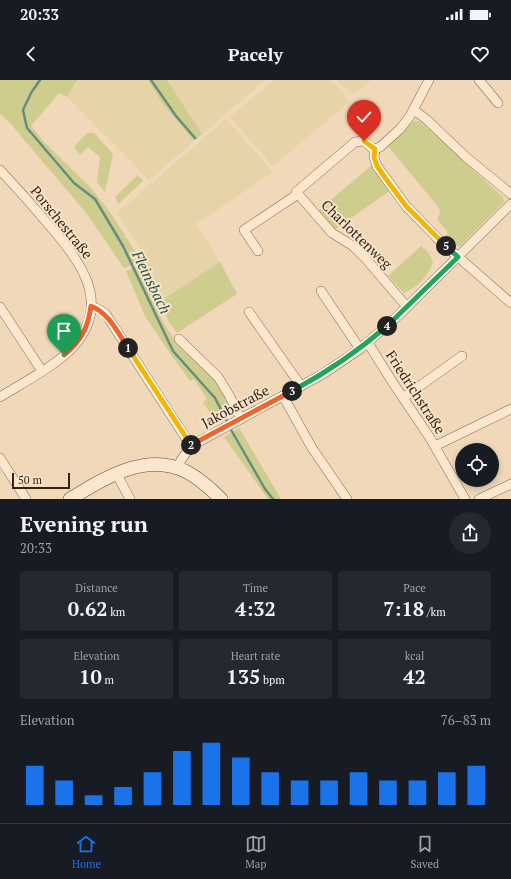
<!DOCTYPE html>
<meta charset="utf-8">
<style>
:root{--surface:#171b24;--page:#242831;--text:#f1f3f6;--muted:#9ea1a6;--line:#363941;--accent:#1a73e8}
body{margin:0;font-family:"PT Serif",serif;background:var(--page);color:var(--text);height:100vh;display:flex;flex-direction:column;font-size:15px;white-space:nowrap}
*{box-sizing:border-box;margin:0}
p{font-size:13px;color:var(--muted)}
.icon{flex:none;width:22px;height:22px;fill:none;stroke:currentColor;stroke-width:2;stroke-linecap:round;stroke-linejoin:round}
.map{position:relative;height:419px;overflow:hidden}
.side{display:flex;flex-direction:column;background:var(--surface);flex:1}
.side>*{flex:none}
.controls{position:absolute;left:455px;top:363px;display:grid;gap:8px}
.controls a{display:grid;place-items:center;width:44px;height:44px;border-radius:50%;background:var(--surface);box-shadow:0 2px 6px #0003;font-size:20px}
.scale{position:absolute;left:12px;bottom:10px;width:58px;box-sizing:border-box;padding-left:4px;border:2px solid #352319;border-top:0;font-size:11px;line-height:14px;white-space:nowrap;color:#352319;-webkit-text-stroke:3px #f7e4c9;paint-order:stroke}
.pin{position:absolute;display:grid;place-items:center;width:34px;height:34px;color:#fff;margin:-41px -17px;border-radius:50% 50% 50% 0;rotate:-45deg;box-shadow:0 0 4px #0007}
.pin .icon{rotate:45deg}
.km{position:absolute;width:20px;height:20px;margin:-10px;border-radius:50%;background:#222;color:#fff;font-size:11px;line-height:20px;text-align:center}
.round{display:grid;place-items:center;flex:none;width:42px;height:42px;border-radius:21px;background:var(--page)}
.overview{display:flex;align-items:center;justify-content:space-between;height:68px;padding:0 20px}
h1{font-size:22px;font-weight:800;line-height:30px}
.stats{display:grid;grid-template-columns:repeat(3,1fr);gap:6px;height:68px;padding:4px 20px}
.stats div{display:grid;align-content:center;border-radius:4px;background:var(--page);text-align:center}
.stats b{font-size:20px;font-weight:800}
.stats small{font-size:11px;font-weight:400}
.stats p{font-size:11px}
.chart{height:112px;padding:8px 20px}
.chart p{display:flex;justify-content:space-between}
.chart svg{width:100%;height:72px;margin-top:4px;stroke:var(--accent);stroke-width:6}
.status{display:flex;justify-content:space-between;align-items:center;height:28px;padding:0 20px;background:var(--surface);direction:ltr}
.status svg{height:11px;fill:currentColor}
header{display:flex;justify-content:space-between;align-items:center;height:52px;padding:0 20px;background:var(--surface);font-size:18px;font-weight:800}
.tabs{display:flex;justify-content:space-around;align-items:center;height:56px;border-top:1px solid var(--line);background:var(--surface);font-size:11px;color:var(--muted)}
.tabs a{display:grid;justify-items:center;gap:2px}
.tabs .current{color:var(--accent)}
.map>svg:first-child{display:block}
.farmland{fill:#e6d3a7}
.green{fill:#cecd8e}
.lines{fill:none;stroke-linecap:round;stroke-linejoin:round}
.stream{stroke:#668d7e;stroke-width:2.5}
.street-casing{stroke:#876853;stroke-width:10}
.secondary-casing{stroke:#684937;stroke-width:14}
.street{stroke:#fbe7cd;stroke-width:9}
.secondary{stroke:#fbe7cd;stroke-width:13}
.split-1-casing{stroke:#fff;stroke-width:8}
.split-2-casing{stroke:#fff;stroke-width:8}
.split-3-casing{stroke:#fff;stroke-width:8}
.split-4-casing{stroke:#fff;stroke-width:8}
.split-5-casing{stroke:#fff;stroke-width:8}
.split-6-casing{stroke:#fff;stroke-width:8}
.split-1{stroke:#f0652b;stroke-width:5}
.split-2{stroke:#f5b400;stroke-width:5}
.split-3{stroke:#f0652b;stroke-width:5}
.split-4{stroke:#22a559;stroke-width:5}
.split-5{stroke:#22a559;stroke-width:5}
.split-6{stroke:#f5b400;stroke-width:5}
.labels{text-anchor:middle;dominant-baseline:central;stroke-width:4;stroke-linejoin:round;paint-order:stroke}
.street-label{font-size:14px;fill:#352319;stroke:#f7e4c9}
.water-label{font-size:15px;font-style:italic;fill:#28564d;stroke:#f7e4c9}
</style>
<div class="status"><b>20:33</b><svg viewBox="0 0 49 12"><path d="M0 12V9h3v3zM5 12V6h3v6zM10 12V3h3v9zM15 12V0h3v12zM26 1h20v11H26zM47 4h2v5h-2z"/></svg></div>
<header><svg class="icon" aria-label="back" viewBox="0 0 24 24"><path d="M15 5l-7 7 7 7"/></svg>Pacely<svg class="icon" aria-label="heart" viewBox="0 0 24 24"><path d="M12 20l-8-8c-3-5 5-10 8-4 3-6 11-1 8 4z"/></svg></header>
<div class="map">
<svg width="511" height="419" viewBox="0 0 511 419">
<rect width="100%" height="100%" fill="#f0d8b9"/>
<!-- farmland -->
<g class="farmland">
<path d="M77,0h71l14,23 32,38 -45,39 -82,-83z"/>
<path d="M167,0h98l-63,54z"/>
<path d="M274,0h55l13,12 7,10 -76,64 -43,-49z"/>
<path d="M337,0h34l-18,15z"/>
<path d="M226,39l47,53 -77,52 24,38 -59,39 -16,-41 -6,-14 -22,-33z"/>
</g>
<!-- green -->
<g class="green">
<path d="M0,0h77l-10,17 -8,-4 -28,33 14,17 45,44 20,25 31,49 -17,7 -37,-54 -77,-91 -10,-9z"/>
<path d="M148,0h19l35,54 -8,7 -32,-38z"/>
<path d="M414,41h5l84,76 1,5 -44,44h-7l-8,-8 3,-6 -11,-13 3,-5 -1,-6 -52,-63z"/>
<path d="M87,53h7l19,21 -8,38 -8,-10 3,-25 -12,-10 -8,8 -6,-8z"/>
<path d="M373,84l18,26 -57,40 -17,-18z"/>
<path d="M138,95l5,6 -25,23 -3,-7z"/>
<path d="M421,166l7,6 5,10c-5,14 -15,25 -29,31l-16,-17z"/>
<path d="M220,182l17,32 -60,39 -9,-12 -7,-20z"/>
<path d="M141,185c8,22 15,46 27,65 13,21 31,32 47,49 6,7 13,27 17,36l-15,9 -14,-22 4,-3 -13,-20 -4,2 -23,-32 -22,-33 -19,-45z"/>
<path d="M239,348l42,71h-13l-44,-62z"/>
</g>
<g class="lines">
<!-- stream -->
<g class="stream">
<path d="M40,0l-9,13 -8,17 4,18 47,55 21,16 28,47 50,105 42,47 13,25"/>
<path d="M151,0l25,36 19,22"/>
<path d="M230,348l35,61 8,10"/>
</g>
<defs>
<g id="street">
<path d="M479,0l19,23"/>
<path d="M414,30l12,9 40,38 45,37"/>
<path d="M375,69l-1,8 3,9 29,40 35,36 70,61"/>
<path d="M0,90c17,18 33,36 49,55 31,36 64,78 24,122 -16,18 -52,37 -73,50"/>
<path d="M298,114l-2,-2 59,-50 9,-1 8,7 3,1 5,-2 20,-18 10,-13 19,-36"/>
<path d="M298,114l34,39 21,13 13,13 41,48"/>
<path d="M258,171l-14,-21 54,-36"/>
<path d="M321,211l39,58"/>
<path d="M91,226l7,3 7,4 86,133"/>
<path d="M0,227l42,64"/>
<path d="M249,232l52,74"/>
<path d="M179,259l39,38 11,18 12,24"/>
<path d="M368,263l25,40 37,55 35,61"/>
<path d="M283,316l29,52 35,51"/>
<path d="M403,318l59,-42"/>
<path d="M435,366l76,-37"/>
<path d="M0,378l26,41"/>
<path d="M178,388l3,-8 10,-14 132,-72 37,-25 39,-34 112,-111"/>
<path d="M116,393l14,26"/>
<path d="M479,419l32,-15"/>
</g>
<path id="secondary" d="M70,419c35,-21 76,-48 117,-27 13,7 24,17 34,27"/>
</defs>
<!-- street casing -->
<use href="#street" class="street-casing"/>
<!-- secondary casing -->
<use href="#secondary" class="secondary-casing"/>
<!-- street -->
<use href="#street" class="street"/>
<!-- secondary -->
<use href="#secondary" class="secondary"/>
</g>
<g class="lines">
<defs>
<path id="split-1" d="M64,275c17,-14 24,-27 27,-49 18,7 27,27 37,42"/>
<path id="split-2" d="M128,268l63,97"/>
<path id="split-3" d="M191,365l101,-54"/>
<path id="split-4" d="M292,311c34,-18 65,-39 95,-65"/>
<path id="split-5" d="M387,246l71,-69 -12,-11"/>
<path id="split-6" d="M364,61l11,8 -1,8 3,9 9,13 20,27 40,40"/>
</defs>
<!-- split-1 casing -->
<use href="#split-1" class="split-1-casing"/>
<!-- split-2 casing -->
<use href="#split-2" class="split-2-casing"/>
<!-- split-3 casing -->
<use href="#split-3" class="split-3-casing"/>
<!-- split-4 casing -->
<use href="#split-4" class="split-4-casing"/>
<!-- split-5 casing -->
<use href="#split-5" class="split-5-casing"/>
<!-- split-6 casing -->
<use href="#split-6" class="split-6-casing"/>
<!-- split-1 -->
<use href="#split-1" class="split-1"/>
<!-- split-2 -->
<use href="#split-2" class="split-2"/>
<!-- split-3 -->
<use href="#split-3" class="split-3"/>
<!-- split-4 -->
<use href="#split-4" class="split-4"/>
<!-- split-5 -->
<use href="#split-5" class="split-5"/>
<!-- split-6 -->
<use href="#split-6" class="split-6"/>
</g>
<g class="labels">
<!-- street labels -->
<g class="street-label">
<text transform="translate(62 142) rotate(51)">Porschestraße</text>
<text transform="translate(357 154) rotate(44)">Charlottenweg</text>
<text transform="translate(416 312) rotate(57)">Friedrichstraße</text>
<text transform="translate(235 326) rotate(-28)">Jakobstraße</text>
</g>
<!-- water labels -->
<g class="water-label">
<text transform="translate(152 202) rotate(64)">Fleinsbach</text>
</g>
</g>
</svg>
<div class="controls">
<a><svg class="icon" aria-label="locate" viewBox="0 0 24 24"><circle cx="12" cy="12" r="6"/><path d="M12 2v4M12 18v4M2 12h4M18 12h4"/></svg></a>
</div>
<div class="scale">50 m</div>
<div class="pin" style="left:64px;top:275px;background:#1e9e55"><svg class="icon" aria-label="arrive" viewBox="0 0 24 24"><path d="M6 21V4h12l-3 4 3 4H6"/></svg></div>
<div class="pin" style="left:364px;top:61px;background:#d93025"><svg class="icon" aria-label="check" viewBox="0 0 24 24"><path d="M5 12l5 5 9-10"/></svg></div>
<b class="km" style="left:128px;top:268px">1</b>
<b class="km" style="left:191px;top:365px">2</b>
<b class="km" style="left:292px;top:311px">3</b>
<b class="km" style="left:387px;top:246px">4</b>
<b class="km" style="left:446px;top:166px">5</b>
</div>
<section class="side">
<div class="overview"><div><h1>Evening run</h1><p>20:33</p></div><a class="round"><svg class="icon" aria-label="share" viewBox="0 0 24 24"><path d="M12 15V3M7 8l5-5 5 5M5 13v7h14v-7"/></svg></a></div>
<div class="stats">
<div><p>Distance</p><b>0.62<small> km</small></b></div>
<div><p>Time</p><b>4:32</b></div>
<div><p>Pace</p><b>7:18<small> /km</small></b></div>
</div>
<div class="stats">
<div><p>Elevation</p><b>10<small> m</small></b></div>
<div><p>Heart rate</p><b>135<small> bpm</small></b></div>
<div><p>kcal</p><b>42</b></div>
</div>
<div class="chart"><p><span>Elevation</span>76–83 m</p>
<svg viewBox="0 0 160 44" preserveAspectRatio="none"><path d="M5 44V20M15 44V29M25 44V38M35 44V33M45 44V24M55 44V11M65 44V6M75 44V15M85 44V24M95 44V29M105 44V29M115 44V24M125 44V29M135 44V29M145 44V24M155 44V20"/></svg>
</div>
</section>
<nav class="tabs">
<a class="current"><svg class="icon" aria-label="home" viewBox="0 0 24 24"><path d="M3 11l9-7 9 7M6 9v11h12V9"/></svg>Home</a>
<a><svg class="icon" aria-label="map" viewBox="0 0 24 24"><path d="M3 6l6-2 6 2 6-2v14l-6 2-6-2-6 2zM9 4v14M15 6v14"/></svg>Map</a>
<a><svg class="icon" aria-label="saved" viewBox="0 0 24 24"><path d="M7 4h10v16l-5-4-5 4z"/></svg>Saved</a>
</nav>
